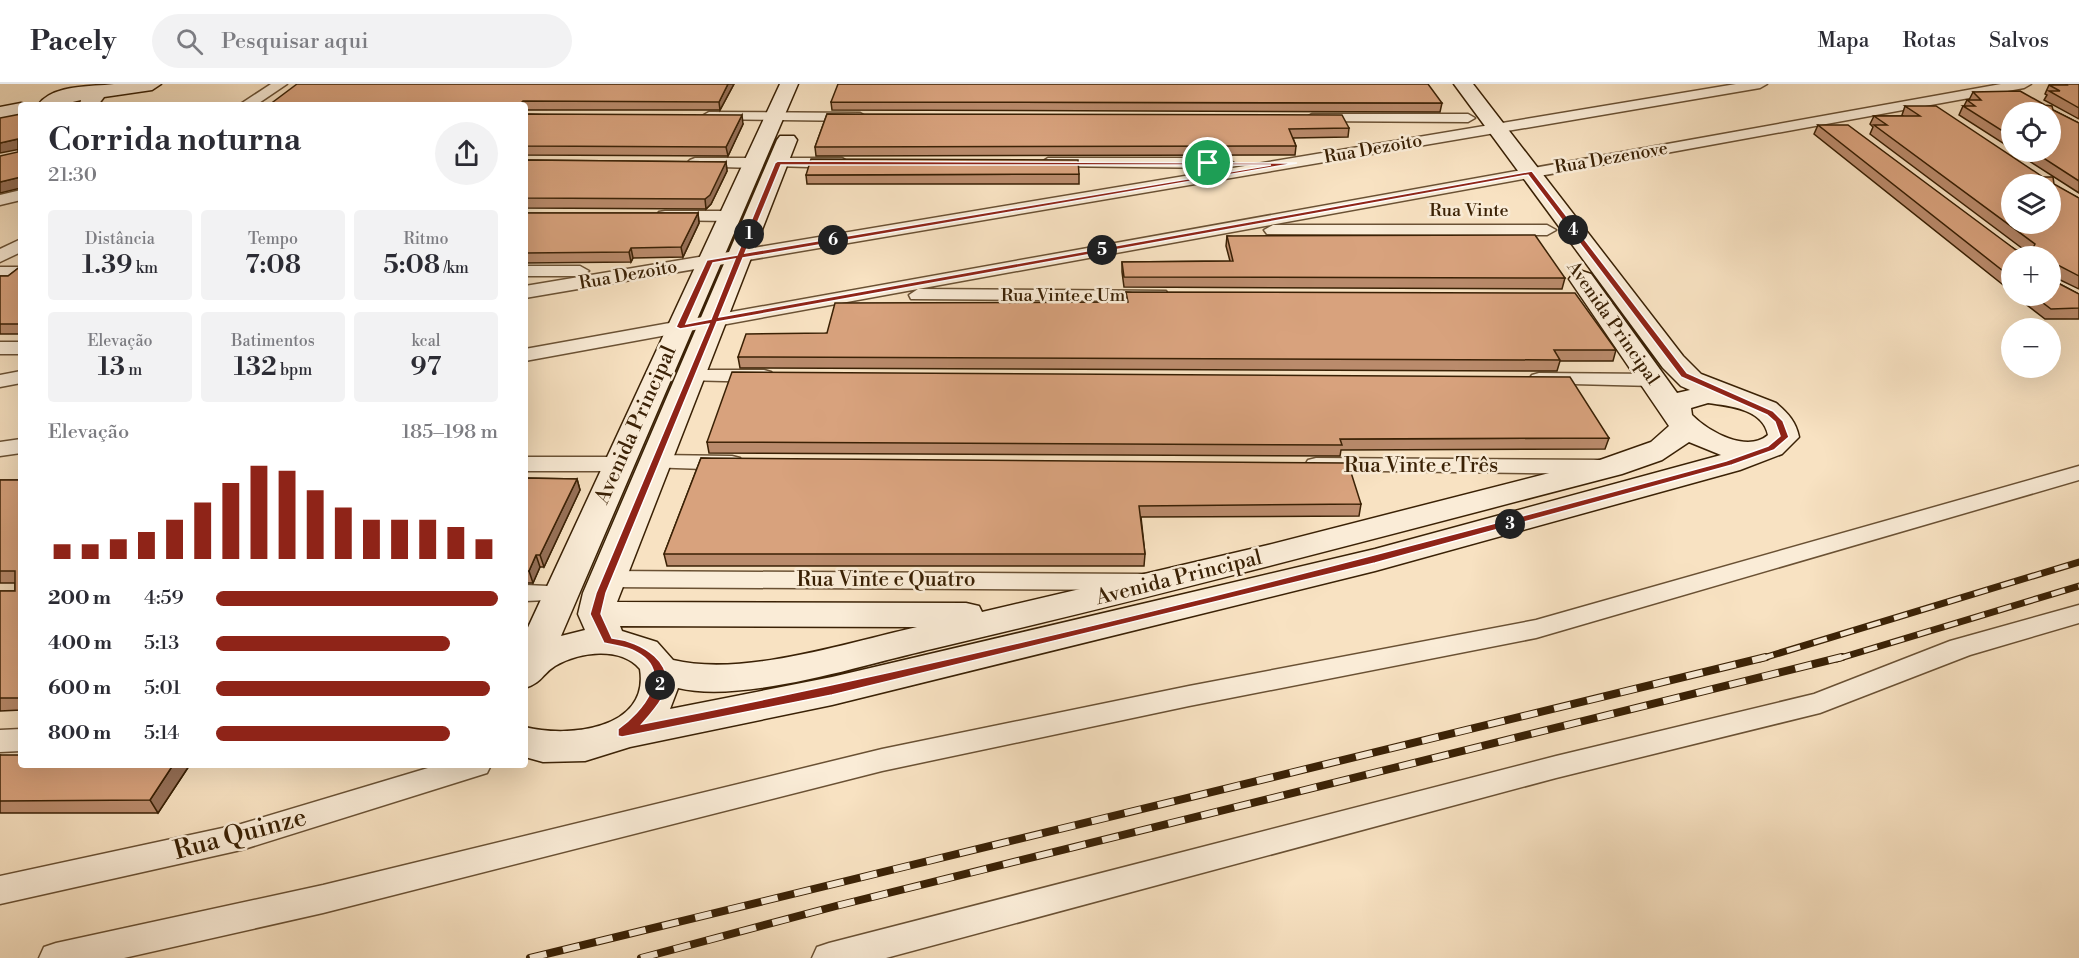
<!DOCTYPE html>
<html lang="pt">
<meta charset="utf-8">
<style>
:root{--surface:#fff;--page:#f2f2f3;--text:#2b2b33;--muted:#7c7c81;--line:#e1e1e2;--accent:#8f2418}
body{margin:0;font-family:"Libre Bodoni",serif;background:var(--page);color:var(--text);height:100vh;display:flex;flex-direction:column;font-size:22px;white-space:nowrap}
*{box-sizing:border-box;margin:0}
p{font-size:20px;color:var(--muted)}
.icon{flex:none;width:33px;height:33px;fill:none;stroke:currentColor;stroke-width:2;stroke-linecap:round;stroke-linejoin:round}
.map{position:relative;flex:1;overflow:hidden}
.side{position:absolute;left:18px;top:18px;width:510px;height:666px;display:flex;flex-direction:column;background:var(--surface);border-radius:6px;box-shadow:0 6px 24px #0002}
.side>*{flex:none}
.controls{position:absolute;left:2001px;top:18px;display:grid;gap:12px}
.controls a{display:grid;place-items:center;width:60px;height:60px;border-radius:50%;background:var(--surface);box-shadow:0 6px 24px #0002;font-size:30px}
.pin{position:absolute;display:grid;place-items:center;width:51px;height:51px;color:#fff;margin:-26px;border:3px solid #fff;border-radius:50%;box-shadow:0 2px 6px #0007}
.km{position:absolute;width:30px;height:30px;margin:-15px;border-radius:50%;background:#222;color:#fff;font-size:16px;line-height:30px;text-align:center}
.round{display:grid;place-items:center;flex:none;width:63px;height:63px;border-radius:32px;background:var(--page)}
.summary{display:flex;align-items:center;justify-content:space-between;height:102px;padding:0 30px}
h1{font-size:33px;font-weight:600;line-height:45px}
.figures{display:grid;grid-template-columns:repeat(3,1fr);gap:9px;height:102px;padding:6px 30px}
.figures div{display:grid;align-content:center;border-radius:6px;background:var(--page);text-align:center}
.figures b{font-size:26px;font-weight:600}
.figures small{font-size:16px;font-weight:400}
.figures p{font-size:16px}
.chart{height:168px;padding:12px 30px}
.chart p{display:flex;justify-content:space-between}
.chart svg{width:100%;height:108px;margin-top:6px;stroke:var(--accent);stroke-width:6}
ul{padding:0 30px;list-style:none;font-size:20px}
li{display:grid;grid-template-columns:96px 72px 1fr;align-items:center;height:45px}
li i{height:15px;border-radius:8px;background:var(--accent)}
header{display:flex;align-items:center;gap:36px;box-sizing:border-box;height:84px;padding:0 30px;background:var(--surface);border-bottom:2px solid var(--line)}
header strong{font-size:28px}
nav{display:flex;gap:33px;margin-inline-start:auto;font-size:21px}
.search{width:420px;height:54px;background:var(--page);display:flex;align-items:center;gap:15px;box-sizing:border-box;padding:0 21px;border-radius:33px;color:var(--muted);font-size:22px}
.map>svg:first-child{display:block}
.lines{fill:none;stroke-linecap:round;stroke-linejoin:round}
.street-casing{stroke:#6a5134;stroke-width:3}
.secondary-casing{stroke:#3a2105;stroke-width:3}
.street{fill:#faecd7;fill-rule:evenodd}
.secondary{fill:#faecd7;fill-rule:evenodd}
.rail-far1-casing{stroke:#3a2105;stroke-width:7}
.rail-casing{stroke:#3a2105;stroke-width:8}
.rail-far1{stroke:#faecd7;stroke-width:4.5;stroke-dasharray:14;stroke-linecap:butt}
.rail{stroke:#faecd7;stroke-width:6;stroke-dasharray:17;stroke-linecap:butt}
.wall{fill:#ba8b6c;stroke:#3a2105;stroke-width:1.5}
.shaded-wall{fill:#977158;stroke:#3a2105;stroke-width:1.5}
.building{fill:#d8a27d;stroke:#3a2105;stroke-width:1.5;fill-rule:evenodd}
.route{fill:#8f2418;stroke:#fff;stroke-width:1.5;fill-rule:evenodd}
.labels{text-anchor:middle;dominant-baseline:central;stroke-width:5;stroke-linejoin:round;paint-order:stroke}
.far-street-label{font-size:18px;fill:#3a2105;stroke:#faecd7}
.street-label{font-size:21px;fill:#3a2105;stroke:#faecd7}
.near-street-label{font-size:26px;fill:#3a2105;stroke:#faecd7}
</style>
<header>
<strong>Pacely</strong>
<div class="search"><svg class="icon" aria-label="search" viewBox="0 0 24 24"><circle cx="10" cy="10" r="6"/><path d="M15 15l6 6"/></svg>Pesquisar aqui</div>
<nav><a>Mapa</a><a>Rotas</a><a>Salvos</a></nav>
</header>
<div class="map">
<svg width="2079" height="874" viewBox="0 0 2079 874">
<rect width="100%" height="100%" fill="#f8e2c2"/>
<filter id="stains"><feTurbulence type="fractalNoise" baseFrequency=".00333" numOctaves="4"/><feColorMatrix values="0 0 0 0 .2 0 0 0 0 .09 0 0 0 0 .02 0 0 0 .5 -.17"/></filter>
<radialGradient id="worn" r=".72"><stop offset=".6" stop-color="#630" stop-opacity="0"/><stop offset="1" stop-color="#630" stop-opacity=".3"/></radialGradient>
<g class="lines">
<defs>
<g id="street">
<path d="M271,0h16l-31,21h-17z"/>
<path d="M1736,0h31l-7,4 -1235,210v-12z"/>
<path d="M2001,0h30l-7,4 -1106,201 248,2 2,4 -9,6 -248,-2 -2,-4 9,-6 -393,72v-12z"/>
<path d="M709,28l151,1 7,4 -7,4 -156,-2 -2,-3z"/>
<path d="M1312,30h156l7,4 -7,4 -161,-1 -2,-3z"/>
<path d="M695,74h59l8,5 -8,5 -64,-2 -3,-3 3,-3z"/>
<path d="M778,74h64l8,5 -8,5 -69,-2 -3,-3z"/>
<path d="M1048,74h178l8,5 -8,5 -183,-2 -3,-3z"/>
<path d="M21,106v10l-21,5v-10z"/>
<path d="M665,127h65l8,5 -8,5 -71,-1 -2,-4 2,-4z"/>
<path d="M1273,141h274l9,5 -9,5 -280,-1 -3,-4z"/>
<path d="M21,155v13l-21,10v-13z"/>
<path d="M525,182h55l9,5 -9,5h-55z"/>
<rect x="0" y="183" width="21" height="10"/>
<rect x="0" y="258" width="21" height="12"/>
<path d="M691,286h73l7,2 3,4 -3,4 -7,2 -80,-2 -3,-4 3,-4z"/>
<path d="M21,287v12l-21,4v-12z"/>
<path d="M1539,289l115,1 7,2 3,4 -3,4 -7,2 -122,-3 -3,-4 3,-4z"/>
<path d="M21,355v14l-21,3v-14z"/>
<path d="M656,371l76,1 8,2 3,5 -3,5 -8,2 -84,-3 -3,-5 3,-5z"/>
<path d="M525,373h94l8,2 3,5 -3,5 -8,2h-94z"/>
<path d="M1316,374l289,2 8,2 3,5 -3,5 -8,2 -297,-4 -3,-5 3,-5z"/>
<path d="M2079,382v14l-543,158 -347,68 -307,65 -559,142 -199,45h-85l5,-11 12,-4 267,-58 559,-136 307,-63 347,-66z"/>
<path d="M607,487l537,3 9,2 4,6 -4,6 -9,2 -537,-3 -9,-2 -4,-6 4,-6z"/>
<path d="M525,501l46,2 4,6 -4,6 -46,2z"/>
<path d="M2079,521v18l-109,32 -150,58 -264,65 -670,180h-74l5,-11 12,-4 727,-187 258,-62 136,-53z"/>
<path d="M21,645v22l-21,1v-22z"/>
<path d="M438,681h53l-4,8 -246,77 -241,54v-28l241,-52z"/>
</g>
<g id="secondary">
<path d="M114,0h47l-9,6 -48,7 -6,8h-18l1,-5 -21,5h-22c15,-21 53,-18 76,-21z"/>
<path d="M780,0h18l-237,552 24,-6 -7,-16 5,-21 194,-453 3,-4h14l3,4 -180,462 349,1 13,3 3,6 286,-67 332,-85 51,-18 18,-16 -100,-147 4,-5 9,-3 9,3 86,119 13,-3 -9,-4 -18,-18 -209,-284h19l210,272 18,18 75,29c12,10 20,19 23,34l-17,17 -42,16 -365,101 -543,134 -202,42 -45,14 -42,1 -18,-5v-30c42,11 125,3 115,-58 -20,-23 -61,-17 -85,-3 -14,9 -12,16 -30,22v-54zM1708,319c22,3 55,6 60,32 -21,18 -59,-3 -76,-20l-1,-7zM1689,358l32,13 -346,94 -543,128 -162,32 8,-21c66,16 187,-24 254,-39 231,-54 460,-115 690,-175l40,-14zM620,542l297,1c-71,16 -174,50 -244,33l-16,-18 -35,-11z"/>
<path d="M21,19l7,2h-7v10l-21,4v-12z"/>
</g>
</defs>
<!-- street casing -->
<use href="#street" class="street-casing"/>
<!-- secondary casing -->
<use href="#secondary" class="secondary-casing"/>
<!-- street -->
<use href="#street" class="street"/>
<!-- secondary -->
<use href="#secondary" class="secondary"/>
<defs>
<g id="rail-far1">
<path d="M1760,575l319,-97"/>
<path d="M1837,575l242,-73"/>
</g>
<g id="rail">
<path d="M530,874l1236,-301"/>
<path d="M641,874l195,-52 1006,-249"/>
</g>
</defs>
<!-- rail-far1 casing -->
<use href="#rail-far1" class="rail-far1-casing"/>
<!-- rail casing -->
<use href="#rail" class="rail-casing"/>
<!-- rail-far1 -->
<use href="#rail-far1" class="rail-far1"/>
<!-- rail -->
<use href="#rail" class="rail"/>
</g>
<!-- wall -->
<g class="wall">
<path d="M734,0l-14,26h-195v-5h-256z"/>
<path d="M2053,0h26v35l-35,-19 3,-5 -2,-1 4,-9h4z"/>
<path d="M1973,8l80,18 26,13v70l-64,-41h35l-38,-40v37l-53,-34 4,-9h1l3,-6h2z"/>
<path d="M831,18l611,1 -2,9 -608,-2z"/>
<path d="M1905,22l174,92v91l-25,-12v4l25,13v25h-34l-30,-23h35l-38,-40v36l-198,-158 4,-9 198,125 7,-1 -153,-115 3,-7 -3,-3 4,-8h29l-1,-1z"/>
<path d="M525,30l218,10 -15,32 -203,-1z"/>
<path d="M827,30l522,14 -1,9 -55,1 3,8 -1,9 -479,1 -1,-9z"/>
<path d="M525,76l201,2 1,9 -16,33 -5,5 -181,-1z"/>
<path d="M1079,90v10h-272l-1,-9z"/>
<path d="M525,129h173l1,10 -16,34 -50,1 -2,4 -106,1z"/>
<path d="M1227,152l338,42 -3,11 -438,-2 -2,-15v-10l108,-1 -4,-15z"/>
<path d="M21,182v68h-21v-58h8z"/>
<path d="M1126,208l490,58 -3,11h-53l-3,10 -817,-3 -2,-11 89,-24 299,-31z"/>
<path d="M1609,354l-4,11 -264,1 -1,6 -631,-3 -2,-11z"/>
<path d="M701,374l660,46 -2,12 -218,1 4,37 -1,12h-477l-3,-12z"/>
<path d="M525,394l52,1 3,11 -36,77h-4l-7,16h-8z"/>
<path d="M0,396h21v230l-21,1v-120h15v-8h-15z"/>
<path d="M0,671l21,10h167l1,1 -31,47h-158z"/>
</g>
<!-- shaded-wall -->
<g class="shaded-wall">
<path d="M728,0h6l-14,26 -1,-8z"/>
<path d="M742,31l1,9 -15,32 -2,-9z"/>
<path d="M18,55l3,10 -21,4v-10z"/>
<path d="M726,78l1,9 -16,33 -5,5 -1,-10z"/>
<path d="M21,93v11l-21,5v-11z"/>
<path d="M698,129l1,10 -16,34 -2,-10z"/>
<path d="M631,164l2,10 -2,4 -2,-10z"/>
<path d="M577,395l3,11 -36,77 -4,-12z"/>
<path d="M536,471l4,12 -7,16 -4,-12z"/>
<path d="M173,681h15l1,1 -31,47 -8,-13z"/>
</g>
<!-- building -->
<g class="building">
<path d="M297,0h431l-9,18 -196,-1 -2,2v2h-252z"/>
<path d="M838,0h590l14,19 -611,-1z"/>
<path d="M2066,0h13v24l-30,-17h11l-11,-6h18z"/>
<path d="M2020,7l25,14 7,1 1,4 26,13v58l-45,-29h16v-40h-38v25l-49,-31h12l-8,-6h14l-8,-8z"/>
<path d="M1905,22h31l107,71h10l1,7 25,14v78l-25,-13v18l25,13v14l-28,1 -17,-13h16v-40h-38v22l-194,-153h30l168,125 17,-2 2,-4 -161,-119h13l-13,-9h46zM2012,100h38v40h-38z"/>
<path d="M21,30v63l-21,5v-26l18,-4v-13l-18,4v-25z"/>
<path d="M525,30l217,1 -16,32 -201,-1z"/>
<path d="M827,30l515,1 7,13 -60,1 7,17 -481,1z"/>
<path d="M811,75l267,1 1,14 -273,1z"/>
<path d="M525,76l201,2 -16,33 -5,4 -180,-1z"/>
<path d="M525,129h173l-17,34 -50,1 -2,4 -104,1z"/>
<path d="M1535,151l30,43 -441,-1 -2,-15 111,-1 -6,-25z"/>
<path d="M21,182v58h-21v-48h8z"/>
<path d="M1126,208l449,1 41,57h-62l6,10 -822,-3 8,-23 81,-1 8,-30 293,-1z"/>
<path d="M732,288l838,5 39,61 -269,1 2,6 -635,-3z"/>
<path d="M701,374l647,5 13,41 -222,2 6,48h-481z"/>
<path d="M525,394l52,1 -37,76h-4l-7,16h-4z"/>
<path d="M0,396h21v218h-21v-107h15v-20h-15z"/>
<path d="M0,671h21v10h152l-23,35 -150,1z"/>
</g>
<!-- route -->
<path class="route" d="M778,77l519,2 -554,95 -24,59 813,-146 155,202 86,38 10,10 6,16 -15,13 -42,15 -357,98 -543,132 -210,42 -4,-1v-7c24,-17 57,-56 18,-77 -10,-6 -21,-6 -32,-9l-14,-29 6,-21 113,-269 -29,5 -4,-2 31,-67 30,-5 38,-92zM781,81h490l-526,88zM1528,91l153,202 86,38 8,7 5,14 -12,10 -42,15c-359,98 -719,192 -1084,263 7,-8 15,-17 20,-26 18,-35 -21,-57 -50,-60l-11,-24 5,-21 111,-271zM735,175l-24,60 -25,5 27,-61z"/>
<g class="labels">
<!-- far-street labels -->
<g class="far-street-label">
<text transform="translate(1373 65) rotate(-10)">Rua Dezoito</text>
<text transform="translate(1611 74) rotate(-10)">Rua Dezenove</text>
<text x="1469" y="126">Rua Vinte</text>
<text transform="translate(628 191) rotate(-10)">Rua Dezoito</text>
<text x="1063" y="211">Rua Vinte e Um</text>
<text transform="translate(1613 239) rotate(55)">Avenida Principal</text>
</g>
<!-- street labels -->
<g class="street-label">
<text transform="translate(636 341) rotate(-66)">Avenida Principal</text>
<text x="1421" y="382">Rua Vinte e Três</text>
<text transform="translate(1179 494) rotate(-14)">Avenida Principal</text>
<text x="886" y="496">Rua Vinte e Quatro</text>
</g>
<!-- near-street labels -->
<g class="near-street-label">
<text transform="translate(240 750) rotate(-15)">Rua Quinze</text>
</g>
</g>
<rect width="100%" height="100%" filter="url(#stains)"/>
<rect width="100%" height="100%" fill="url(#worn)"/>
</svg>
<div class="controls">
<a><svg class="icon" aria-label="locate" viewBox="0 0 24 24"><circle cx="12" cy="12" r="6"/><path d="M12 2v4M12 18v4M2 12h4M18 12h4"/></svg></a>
<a><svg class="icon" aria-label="layers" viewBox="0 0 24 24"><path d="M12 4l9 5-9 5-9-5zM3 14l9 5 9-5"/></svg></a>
<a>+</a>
<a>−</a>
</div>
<div class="pin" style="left:1208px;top:79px;background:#1e9e55"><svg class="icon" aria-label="arrive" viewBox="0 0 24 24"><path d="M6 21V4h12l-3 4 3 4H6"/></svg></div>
<b class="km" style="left:749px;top:150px">1</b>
<b class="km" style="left:660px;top:601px">2</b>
<b class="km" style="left:1510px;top:440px">3</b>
<b class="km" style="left:1573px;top:146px">4</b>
<b class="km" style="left:1102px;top:166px">5</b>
<b class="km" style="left:833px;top:156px">6</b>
<section class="side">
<div class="summary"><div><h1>Corrida noturna</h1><p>21:30</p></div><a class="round"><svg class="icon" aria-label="share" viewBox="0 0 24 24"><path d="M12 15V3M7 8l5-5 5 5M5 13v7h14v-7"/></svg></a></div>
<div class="figures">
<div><p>Distância</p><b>1.39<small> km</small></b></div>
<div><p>Tempo</p><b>7:08</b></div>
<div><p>Ritmo</p><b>5:08<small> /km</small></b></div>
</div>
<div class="figures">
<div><p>Elevação</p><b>13<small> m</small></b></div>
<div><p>Batimentos</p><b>132<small> bpm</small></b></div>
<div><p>kcal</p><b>97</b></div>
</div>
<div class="chart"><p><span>Elevação</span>185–198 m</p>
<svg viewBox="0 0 160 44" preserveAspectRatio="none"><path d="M5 44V38M15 44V38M25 44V36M35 44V33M45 44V28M55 44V21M65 44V13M75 44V6M85 44V8M95 44V16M105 44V23M115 44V28M125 44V28M135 44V28M145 44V31M155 44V36"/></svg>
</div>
<ul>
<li><b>200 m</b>4:59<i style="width:100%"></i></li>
<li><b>400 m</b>5:13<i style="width:83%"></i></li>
<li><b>600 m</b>5:01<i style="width:97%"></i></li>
<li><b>800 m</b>5:14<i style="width:83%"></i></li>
</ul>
</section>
</div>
